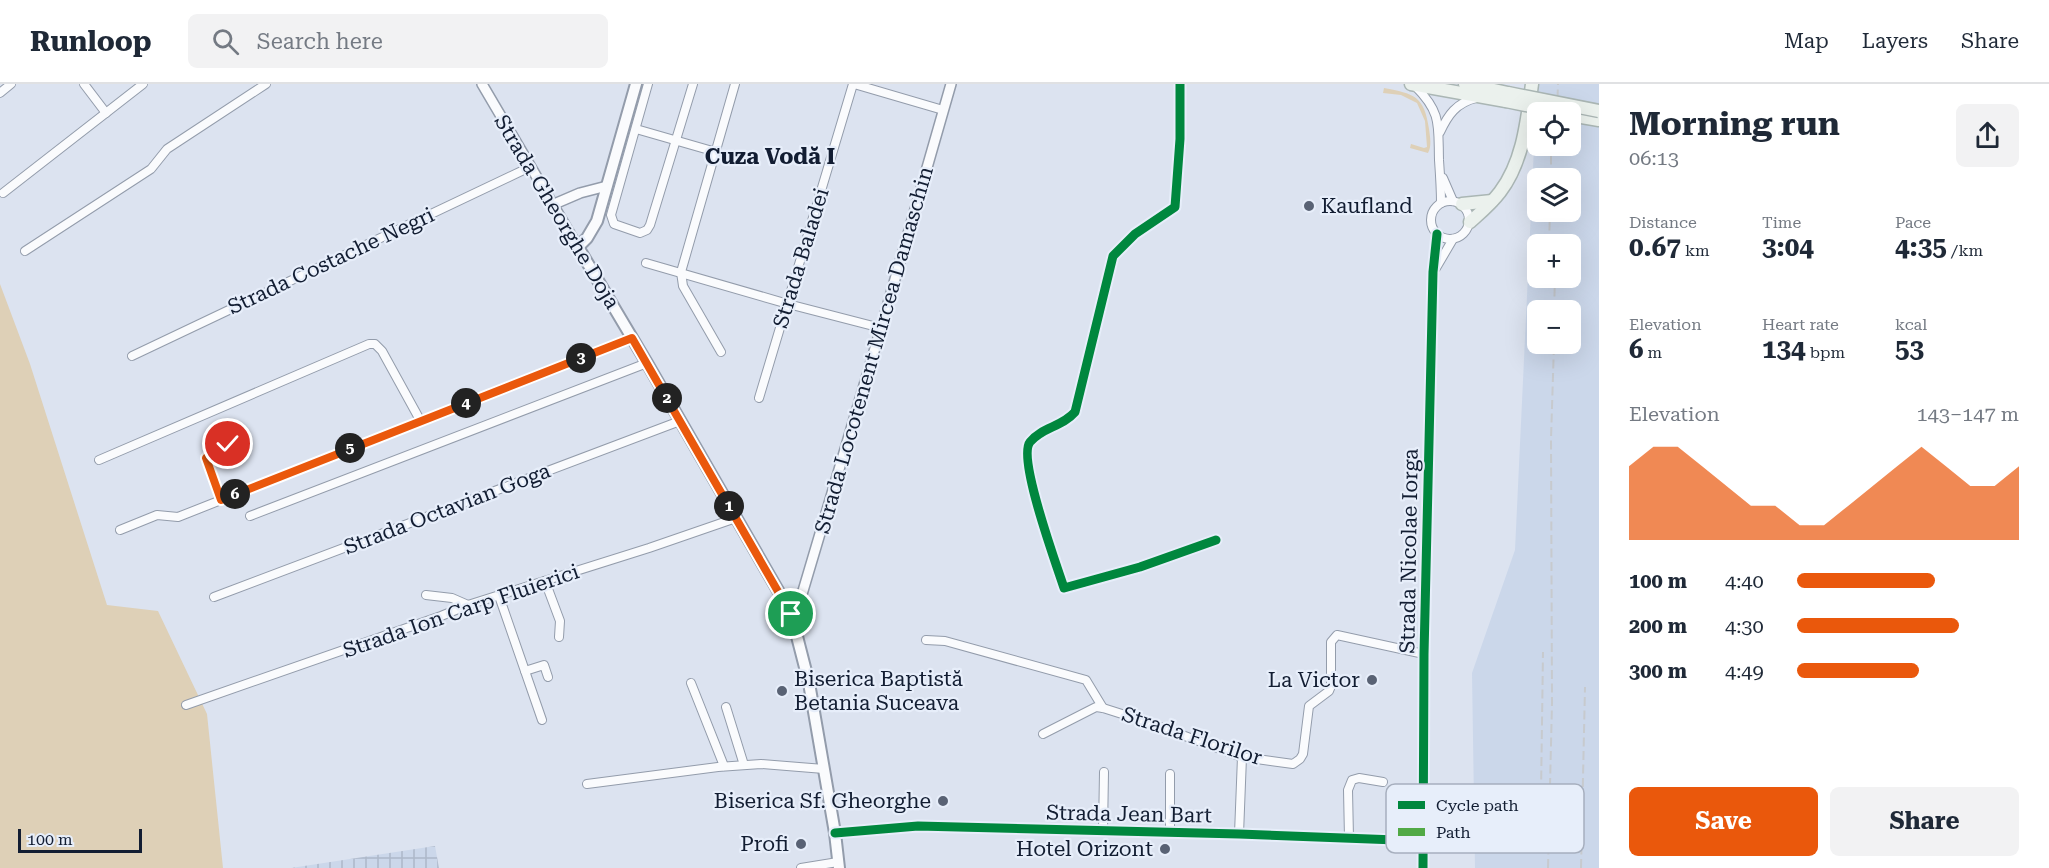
<!DOCTYPE html>
<meta charset="utf-8">
<style>
:root{--surface:#fff;--page:#f2f2f3;--text:#1f2937;--muted:#747a83;--line:#e0e1e3;--accent:#ea580c}
body{margin:0;font-family:"Roboto Serif",serif;background:var(--page);color:var(--text);height:100vh;display:flex;flex-direction:column;font-size:22px;white-space:nowrap}
*{box-sizing:border-box;margin:0}
p{font-size:20px;color:var(--muted)}
.icon{flex:none;width:33px;height:33px;fill:none;stroke:currentColor;stroke-width:2;stroke-linecap:round;stroke-linejoin:round}
.map{position:relative;flex:1;overflow:hidden}
.sheet{display:flex;flex-direction:column;background:var(--surface);width:450px}
.sheet>*{flex:none}
.fabs{position:absolute;left:1527px;top:18px;display:grid;gap:12px}
.fabs a{display:grid;place-items:center;width:54px;height:54px;border-radius:9px;background:var(--surface);box-shadow:0 6px 24px #0002;font-size:30px}
.scale{position:absolute;left:18px;bottom:15px;width:124px;box-sizing:border-box;padding-left:6px;border:3px solid #121d32;border-top:0;font-size:16px;line-height:21px;white-space:nowrap;color:#121d32;-webkit-text-stroke:4px #e7eefa;paint-order:stroke}
.pin{position:absolute;display:grid;place-items:center;width:51px;height:51px;color:#fff;margin:-26px;border:3px solid #fff;border-radius:50%;box-shadow:0 2px 6px #0007}
.km{position:absolute;width:30px;height:30px;margin:-15px;border-radius:50%;background:#222;color:#fff;font-size:16px;line-height:30px;text-align:center}
.round{display:grid;place-items:center;flex:none;width:63px;height:63px;border-radius:9px;background:var(--page)}
.overview{display:flex;align-items:center;justify-content:space-between;height:102px;padding:0 30px}
h1{font-size:33px;font-weight:700;line-height:45px}
.stats{display:grid;grid-template-columns:repeat(3,1fr);gap:9px;height:102px;padding:6px 30px}
.stats div{display:grid;align-content:center}
.stats b{font-size:26px;font-weight:700}
.stats small{font-size:16px;font-weight:400}
.stats p{font-size:16px}
.chart{height:168px;padding:12px 30px}
.chart p{display:flex;justify-content:space-between}
.chart svg{width:100%;height:108px;margin-top:6px;fill:var(--accent);opacity:.7}
.cta{display:flex;gap:12px;margin-top:auto;padding:12px 30px}
.cta a{flex:1;height:69px;border-radius:9px;background:var(--accent);color:#fff;font-size:24px;font-weight:700;line-height:69px;text-align:center}
.cta a+a{background:var(--page);color:var(--text)}
ul{padding:0 30px;list-style:none;font-size:20px}
li{display:grid;grid-template-columns:96px 72px 1fr;align-items:center;height:45px}
li i{height:15px;border-radius:8px;background:var(--accent)}
header{display:flex;align-items:center;gap:36px;box-sizing:border-box;height:84px;padding:0 30px;background:var(--surface);border-bottom:2px solid var(--line)}
header strong{font-size:28px}
nav{display:flex;gap:33px;margin-inline-start:auto;font-size:21px}
.search{width:420px;height:54px;background:var(--page);display:flex;align-items:center;gap:15px;box-sizing:border-box;padding:0 21px;border-radius:9px;color:var(--muted);font-size:22px}
main{display:flex;flex:1;min-height:0}
.map>svg:first-child{display:block}
.built{fill:#cbd7ea;fill-rule:evenodd}
.industrial{fill:url(#industrial-grid)}
.grass{fill:#ded0b7}
.lines{fill:none;stroke-linecap:round;stroke-linejoin:round}
.minor-casing{stroke:#939cab;stroke-width:10}
.tertiary-casing{stroke:#939cab;stroke-width:12}
.secondary-casing{stroke:#939cab;stroke-width:14}
.primary-casing{stroke:#aab6b4;stroke-width:15}
.minor{stroke:#fafbfd;stroke-width:8}
.tertiary{stroke:#fafbfd;stroke-width:9}
.secondary{stroke:#fafbfd;stroke-width:10}
.primary{stroke:#ebf1ed;stroke-width:12}
.rail{stroke:#c7cace;stroke-width:2;stroke-dasharray:9 4.5;stroke-linecap:butt}
.primary-bridge-casing{stroke:#aab6b4;stroke-width:15;stroke-linecap:butt}
.primary-bridge{stroke:#ebf1ed;stroke-width:12}
.quiet{stroke:#51a945;stroke-width:8;stroke-dasharray:15 8;stroke-linecap:butt}
.cycleway-casing{stroke:#e7eefa;stroke-width:13}
.cycleway{stroke:#00873e;stroke-width:9}
.route-casing{stroke:#fff;stroke-width:12}
.route{stroke:#ea580c;stroke-width:8}
.poi-dot{fill:#596274;stroke:#e7eefa;stroke-width:2}
.labels{text-anchor:middle;dominant-baseline:central;stroke-width:4.5;stroke-linejoin:round;paint-order:stroke}
.poi-label{font-size:21px;fill:#121d32;stroke:#e7eefa;text-anchor:end}
.street-label{font-size:21px;fill:#121d32;stroke:#e7eefa}
.neighbourhood-label{font-size:22px;font-weight:bold;fill:#121d32;stroke:#e7eefa}
.key{fill:#e7eefa;stroke:#a7afbe;stroke-width:1.5}
.key-label{font-size:16px;fill:#121d32}
</style>
<header>
<strong>Runloop</strong>
<div class="search"><svg class="icon" aria-label="search" viewBox="0 0 24 24"><circle cx="10" cy="10" r="6"/><path d="M15 15l6 6"/></svg>Search here</div>
<nav><a>Map</a><a>Layers</a><a>Share</a></nav>
</header>
<main>
<div class="map">
<svg width="1599" height="784" viewBox="0 0 1599 784">
<defs>
<pattern id="industrial-grid" width="8" height="8" patternUnits="userSpaceOnUse" patternTransform="scale(1.5)"><rect width="8" height="8" fill="#cbd7ea"/><path d="M0 4h8M4 0v8" fill="none" stroke="#adb8c9"/></pattern>
</defs>
<rect width="100%" height="100%" fill="#dce3f0"/>
<!-- built -->
<path class="built" d="M1537,0h62v784h-124l-3,-195 43,-123zM1538,28h32v34h-32zM1538,94h32v34h-32zM1538,160h32v34h-32zM1538,226h32v34h-32z"/>
<!-- industrial -->
<path class="industrial" d="M435,762l4,22h-148z"/>
<!-- grass -->
<g class="grass">
<path d="M1384,4c30,6 40,7 45,41 1,8 3,17 -1,24l-18,-5 1,-4 13,4 3,-1 -2,-26 -8,-18 -16,-8 -18,-2z"/>
<path d="M0,200l30,80 77,241 51,6 49,103 16,154h-223z"/>
</g>
<g class="lines">
<defs>
<g id="minor">
<path d="M84,0l22,29"/>
<path d="M648,0l-37,131 3,9 26,9 7,-3 3,-5 43,-141"/>
<path d="M854,0l89,26"/>
<path d="M1180,0v55l-5,68 -40,27 -22,22 -38,156c-13,15 -33,15 -45,30 -13,16 27,124 34,146l76,-21 76,-27"/>
<path d="M1415,2c27,27 23,39 24,74 1,14 2,29 2,43"/>
<path d="M0,9l11,-9"/>
<path d="M636,45l80,23"/>
<path d="M1440,48c8,-17 16,-29 36,-34"/>
<path d="M1443,94l10,23"/>
<path d="M3,109l140,-109"/>
<circle cx="1450" cy="136" r="19"/>
<path d="M25,167l126,-82 16,-20 99,-65"/>
<path d="M646,179l142,41 93,24"/>
<path d="M1436,184l17,-29"/>
<path d="M721,268l-38,-66 -2,-14 54,-188"/>
<path d="M132,272l398,-189"/>
<path d="M759,314l94,-314"/>
<path d="M99,376l270,-116h6l7,7 38,69"/>
<path d="M221,416l-15,-42 6,-7 16,-7"/>
<path d="M250,432l397,-153"/>
<path d="M120,446l37,-15 21,2 454,-179"/>
<path d="M545,497l15,40 -1,16"/>
<path d="M426,511l26,3 16,7"/>
<path d="M499,512l43,124"/>
<path d="M214,513l466,-176"/>
<path d="M926,556l19,1 141,39 17,28"/>
<path d="M525,587l19,-6 4,12"/>
<path d="M691,599l33,83"/>
<path d="M186,621l255,-89 27,-11 181,-57 87,-30"/>
<path d="M726,623l18,58"/>
<path d="M1043,650l53,-27 7,1 41,13 98,36 51,7 7,-5 3,-5 6,-48 20,-15 2,-5v-44l6,-7 87,19"/>
<path d="M1170,690v59"/>
<path d="M587,700l131,-17 43,-3 63,5"/>
<path d="M1103,747l1,-59"/>
<path d="M835,749l83,-7 321,8 184,7"/>
<path d="M1239,750l3,-77"/>
<path d="M1349,754l-1,-48 4,-10 7,-2 24,4"/>
<path d="M801,784l37,-6"/>
<path d="M1423,784l1,-214 9,-382 4,-38"/>
</g>
<g id="tertiary">
<path d="M482,0l96,163"/>
<path d="M552,121l28,-12 27,-7"/>
<path d="M791,529l9,-12 81,-273 70,-244"/>
</g>
<path id="secondary" d="M636,0l-39,137 -10,17 -9,9 69,116 144,250 18,70 26,150 4,35"/>
<g id="primary">
<path d="M1411,0l95,17"/>
<path d="M1465,0l43,9"/>
<path d="M1570,31l29,5"/>
<path d="M1462,120l30,-3"/>
<path d="M1470,138c10,-9 21,-18 30,-30 23,-30 27,-71 32,-108"/>
</g>
</defs>
<!-- minor casing -->
<use href="#minor" class="minor-casing"/>
<!-- tertiary casing -->
<use href="#tertiary" class="tertiary-casing"/>
<!-- secondary casing -->
<use href="#secondary" class="secondary-casing"/>
<!-- primary casing -->
<use href="#primary" class="primary-casing"/>
<!-- minor -->
<use href="#minor" class="minor"/>
<!-- tertiary -->
<use href="#tertiary" class="tertiary"/>
<!-- secondary -->
<use href="#secondary" class="secondary"/>
<!-- primary -->
<use href="#primary" class="primary"/>
<!-- rail -->
<g class="rail">
<path d="M1557,28l1,-28"/>
<path d="M1551,94v-32"/>
<path d="M1549,160l1,-32"/>
<path d="M1554,226l1,-32"/>
<path d="M1541,709l2,-141"/>
<path d="M1548,784l4,-165 -1,-264 3,-95"/>
<path d="M1581,784l4,-181"/>
</g>
<defs>
<g id="primary-bridge">
<path d="M1508,9l91,18"/>
<path d="M1506,17l54,11"/>
</g>
</defs>
<!-- primary-bridge casing -->
<use href="#primary-bridge" class="primary-bridge-casing"/>
<!-- primary-bridge -->
<use href="#primary-bridge" class="primary-bridge"/>
<!-- quiet -->
<path class="quiet" d="M221,416l-15,-42 6,-7 16,-7"/>
<defs>
<g id="cycleway">
<path d="M1180,0v55l-5,68 -40,27 -22,22 -38,156c-13,15 -33,15 -45,30 -13,16 27,124 34,146l76,-21 76,-27"/>
<path d="M835,749l83,-7 321,8 184,7"/>
<path d="M1423,784l1,-214 9,-382 4,-38"/>
</g>
</defs>
<!-- cycleway casing -->
<use href="#cycleway" class="cycleway-casing"/>
<!-- cycleway -->
<use href="#cycleway" class="cycleway"/>
</g>
<g class="lines">
<defs>
<path id="route" d="M228,360l-16,7 -6,7 15,42 411,-162 159,276"/>
</defs>
<!-- route casing -->
<use href="#route" class="route-casing"/>
<!-- route -->
<use href="#route" class="route"/>
</g>
<!-- markers -->
<g class="poi-dot">
<circle cx="1309" cy="122" r="6"/>
<circle cx="1372" cy="596" r="6"/>
<circle cx="782" cy="607" r="6"/>
<circle cx="943" cy="717" r="6"/>
<circle cx="801" cy="760" r="6"/>
<circle cx="1165" cy="765" r="6"/>
</g>
<g class="labels">
<!-- poi labels -->
<g class="poi-label">
<text x="1321" y="122" text-anchor="start">Kaufland</text>
<text x="794" y="595" text-anchor="start">Biserica Baptistă<tspan x="794" dy="24">Betania Suceava</tspan></text>
<text x="1360" y="596">La Victor</text>
<text x="931" y="717">Biserica Sf. Gheorghe</text>
<text x="789" y="760">Profi</text>
<text x="1153" y="765">Hotel Orizont</text>
</g>
<!-- street labels -->
<g class="street-label">
<text transform="translate(557 128) rotate(59)">Strada Gheorghe Doja</text>
<text transform="translate(801 174) rotate(-73)">Strada Baladei</text>
<text transform="translate(331 177) rotate(-25)">Strada Costache Negri</text>
<text transform="translate(874 266) rotate(-74)">Strada Locotenent Mircea Damaschin</text>
<text transform="translate(447 425) rotate(-21)">Strada Octavian Goga</text>
<text transform="translate(1409 467) rotate(-89)">Strada Nicolae Iorga</text>
<text transform="translate(461 527) rotate(-19)">Strada Ion Carp Fluierici</text>
<text transform="translate(1192 652) rotate(18)">Strada Florilor</text>
<text transform="translate(1129 730) rotate(1)">Strada Jean Bart</text>
</g>
<!-- neighbourhood labels -->
<g class="neighbourhood-label">
<text x="770" y="72">Cuza Vodă I</text>
</g>
</g>
<!-- legend -->
<rect x="1386" y="700" width="198" height="69" rx="9" class="key"/>
<rect x="1398" y="717" width="27" height="8" fill="#00873e"/>
<rect x="1398" y="744" width="27" height="8" fill="#51a945"/>
<g class="key-label">
<text x="1436" y="727">Cycle path</text>
<text x="1436" y="754">Path</text>
</g>
</svg>
<div class="fabs">
<a><svg class="icon" aria-label="locate" viewBox="0 0 24 24"><circle cx="12" cy="12" r="6"/><path d="M12 2v4M12 18v4M2 12h4M18 12h4"/></svg></a>
<a><svg class="icon" aria-label="layers" viewBox="0 0 24 24"><path d="M12 4l9 5-9 5-9-5zM3 14l9 5 9-5"/></svg></a>
<a>+</a>
<a>−</a>
</div>
<div class="scale">100 m</div>
<div class="pin" style="left:791px;top:530px;background:#1e9e55"><svg class="icon" aria-label="arrive" viewBox="0 0 24 24"><path d="M6 21V4h12l-3 4 3 4H6"/></svg></div>
<div class="pin" style="left:228px;top:360px;background:#d93025"><svg class="icon" aria-label="check" viewBox="0 0 24 24"><path d="M5 12l5 5 9-10"/></svg></div>
<b class="km" style="left:729px;top:422px">1</b>
<b class="km" style="left:667px;top:314px">2</b>
<b class="km" style="left:581px;top:274px">3</b>
<b class="km" style="left:466px;top:319px">4</b>
<b class="km" style="left:350px;top:364px">5</b>
<b class="km" style="left:235px;top:410px">6</b>
</div>
<section class="sheet">
<div class="overview"><div><h1>Morning run</h1><p>06:13</p></div><a class="round"><svg class="icon" aria-label="share" viewBox="0 0 24 24"><path d="M12 15V3M7 8l5-5 5 5M5 13v7h14v-7"/></svg></a></div>
<div class="stats">
<div><p>Distance</p><b>0.67<small> km</small></b></div>
<div><p>Time</p><b>3:04</b></div>
<div><p>Pace</p><b>4:35<small> /km</small></b></div>
</div>
<div class="stats">
<div><p>Elevation</p><b>6<small> m</small></b></div>
<div><p>Heart rate</p><b>134<small> bpm</small></b></div>
<div><p>kcal</p><b>53</b></div>
</div>
<div class="chart"><p><span>Elevation</span>143–147 m</p>
<svg viewBox="0 0 160 44" preserveAspectRatio="none"><path d="M0 44V14L10 6L20 6L30 14L40 22L50 30L60 30L70 38L80 38L90 30L100 22L110 14L120 6L130 14L140 22L150 22L160 14V44z"/></svg>
</div>
<ul>
<li><b>100 m</b>4:40<i style="width:62%"></i></li>
<li><b>200 m</b>4:30<i style="width:73%"></i></li>
<li><b>300 m</b>4:49<i style="width:55%"></i></li>
</ul>
<div class="cta"><a>Save</a><a>Share</a></div>
</section>
</main>
